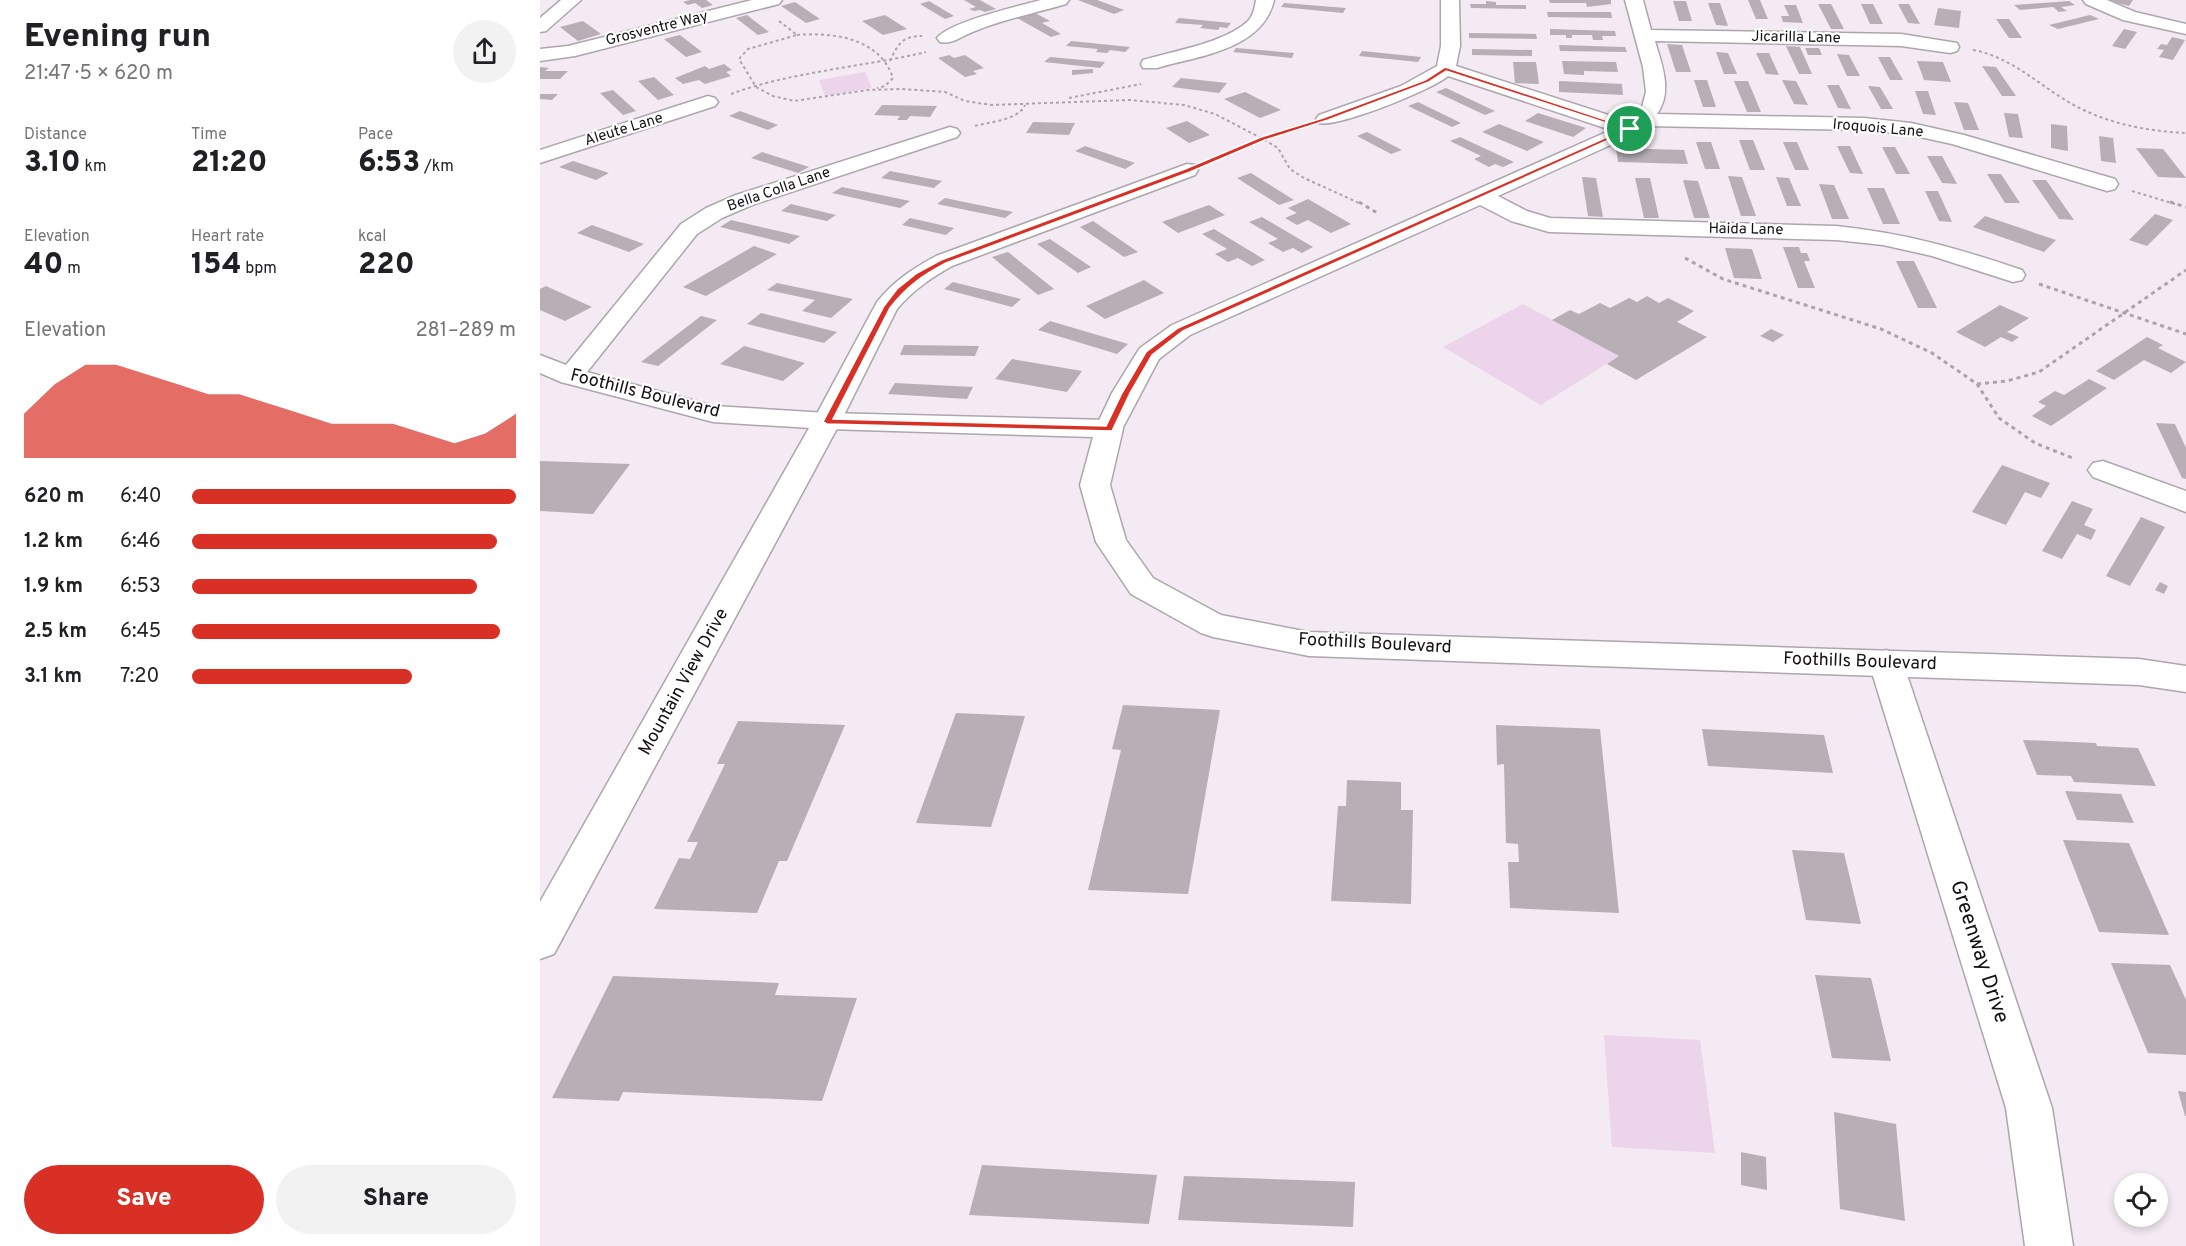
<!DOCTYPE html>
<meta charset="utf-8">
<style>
:root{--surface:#fff;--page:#f2f2f2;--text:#202124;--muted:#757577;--accent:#d93025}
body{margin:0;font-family:Overpass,sans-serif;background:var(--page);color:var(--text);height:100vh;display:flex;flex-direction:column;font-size:22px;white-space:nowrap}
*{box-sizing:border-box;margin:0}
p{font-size:20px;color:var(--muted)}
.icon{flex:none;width:33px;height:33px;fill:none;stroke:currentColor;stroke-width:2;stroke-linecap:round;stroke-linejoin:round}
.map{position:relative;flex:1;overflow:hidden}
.details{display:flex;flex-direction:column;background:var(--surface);width:540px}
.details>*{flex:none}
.fabs{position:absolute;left:1574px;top:1173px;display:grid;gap:12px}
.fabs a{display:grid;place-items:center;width:54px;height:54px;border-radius:50%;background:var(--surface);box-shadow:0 3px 9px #0003;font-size:30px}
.pin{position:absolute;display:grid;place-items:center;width:51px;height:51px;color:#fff;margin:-26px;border:3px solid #fff;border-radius:50%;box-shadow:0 2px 6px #0007}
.round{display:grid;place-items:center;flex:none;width:63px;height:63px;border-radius:32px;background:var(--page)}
.headline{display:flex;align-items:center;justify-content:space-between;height:102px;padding:0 24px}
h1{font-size:33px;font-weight:800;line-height:45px}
.stats{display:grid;grid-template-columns:repeat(3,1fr);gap:9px;height:102px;padding:6px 24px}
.stats div{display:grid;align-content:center}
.stats b{font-size:30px;font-weight:800}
.stats small{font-size:16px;font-weight:400}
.stats p{font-size:16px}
.chart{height:168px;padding:12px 24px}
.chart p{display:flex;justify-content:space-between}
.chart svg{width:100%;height:108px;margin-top:6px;fill:var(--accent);opacity:.7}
.cta{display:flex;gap:12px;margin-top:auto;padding:12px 24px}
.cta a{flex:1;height:69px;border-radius:36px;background:var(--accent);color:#fff;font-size:24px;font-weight:800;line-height:69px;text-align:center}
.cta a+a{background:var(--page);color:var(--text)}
ul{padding:0 24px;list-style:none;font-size:20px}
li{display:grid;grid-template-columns:96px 72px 1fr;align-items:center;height:45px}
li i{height:15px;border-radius:8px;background:var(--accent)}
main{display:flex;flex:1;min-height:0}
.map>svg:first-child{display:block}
.green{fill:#ecd4ea}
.building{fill:#b7aeb6}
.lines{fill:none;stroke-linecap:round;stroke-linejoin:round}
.minor-casing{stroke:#aea5ad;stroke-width:3}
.tertiary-casing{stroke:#aea5ad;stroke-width:3}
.path-far1{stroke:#aca4ab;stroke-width:2;stroke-dasharray:3 3;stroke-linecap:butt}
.path{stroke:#aca4ab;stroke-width:3;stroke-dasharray:4 4;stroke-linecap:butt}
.minor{fill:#fff;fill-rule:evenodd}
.tertiary{fill:#fff;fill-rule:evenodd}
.route{fill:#d93025;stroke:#fff;stroke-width:1.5;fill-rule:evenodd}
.labels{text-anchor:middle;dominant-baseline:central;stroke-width:4.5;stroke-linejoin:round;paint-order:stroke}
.far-street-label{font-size:15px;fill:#141013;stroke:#fff}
.street-label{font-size:18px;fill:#141013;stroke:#fff}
.near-street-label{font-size:21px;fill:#141013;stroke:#fff}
</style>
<main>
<section class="details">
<div class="headline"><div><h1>Evening run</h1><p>21:47 · 5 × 620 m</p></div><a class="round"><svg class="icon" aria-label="share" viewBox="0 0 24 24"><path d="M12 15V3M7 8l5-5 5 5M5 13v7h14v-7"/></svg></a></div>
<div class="stats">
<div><p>Distance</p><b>3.10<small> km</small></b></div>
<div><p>Time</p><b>21:20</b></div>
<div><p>Pace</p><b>6:53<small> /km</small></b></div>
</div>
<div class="stats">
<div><p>Elevation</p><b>40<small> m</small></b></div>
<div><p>Heart rate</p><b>154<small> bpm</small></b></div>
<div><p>kcal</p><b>220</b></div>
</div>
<div class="chart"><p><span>Elevation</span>281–289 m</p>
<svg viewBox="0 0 160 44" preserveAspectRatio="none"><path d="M0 44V26L10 14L20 6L30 6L40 10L50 14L60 18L70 18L80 22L90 26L100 30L110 30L120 30L130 34L140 38L150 34L160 26V44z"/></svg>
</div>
<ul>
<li><b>620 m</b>6:40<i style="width:100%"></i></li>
<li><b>1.2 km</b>6:46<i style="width:94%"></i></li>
<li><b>1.9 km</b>6:53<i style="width:88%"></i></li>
<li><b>2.5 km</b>6:45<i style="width:95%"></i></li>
<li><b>3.1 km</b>7:20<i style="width:68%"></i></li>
</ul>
<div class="cta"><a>Save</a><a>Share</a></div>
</section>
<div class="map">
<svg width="1646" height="1246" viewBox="0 0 1646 1246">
<rect width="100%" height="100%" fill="#f4eaf3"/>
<!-- green -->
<g class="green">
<path d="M325,72l7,16 -47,8 -6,-16z"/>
<path d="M983,304l96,52 -78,49 -98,-58z"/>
<path d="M1064,1035l96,5 15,113 -103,-6z"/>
</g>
<!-- building -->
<g class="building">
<path d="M150,0h16l7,5 -11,3 -7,-5 -7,2 -5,-3z"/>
<path d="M424,0h16l16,9 -11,3 -5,-2 -6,1 -5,-2 7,-2z"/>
<path d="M538,0h19l27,10 -10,4z"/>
<path d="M1009,0h62v4l-24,3 -1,-4h-36z"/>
<path d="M1208,0h12l8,19h-12z"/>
<path d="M1566,0h27l-4,6z"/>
<path d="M389,1l25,15 -9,3 -25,-15z"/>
<path d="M946,1l10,1v3h30v4l-55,-1 -1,-4h16z"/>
<path d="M1133,1h13l6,20h-13z"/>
<path d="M1529,1l6,4 -14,2 6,4 -8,1 -6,-5 -33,3 -6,-5z"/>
<path d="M255,2l25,17 -14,4 -25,-17z"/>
<path d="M744,3l62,5 -3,5 -62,-6z"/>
<path d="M1168,3h12l8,23 -12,-1z"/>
<path d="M1278,4h13l13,25h-13z"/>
<path d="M1321,4h12l10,20h-13z"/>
<path d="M1358,4h11l11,20 -12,-1z"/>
<path d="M1244,5h12l7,18 -20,-1 -2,-6h8z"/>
<path d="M1398,8l23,3 -2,17 -25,-3z"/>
<path d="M1007,12h64l1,6 -64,-1z"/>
<path d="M495,13l15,8 -8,2 19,11 -10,3 -34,-19z"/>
<path d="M207,15l22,17 -11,3 -22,-17z"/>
<path d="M345,15l22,14 -24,6 -21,-14z"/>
<path d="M1550,15l9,4 -41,10 -9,-4z"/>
<path d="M639,18l52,5 -4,5 -7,-1 -2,3 -18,-2 3,-3 -28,-2z"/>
<path d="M1456,19h13l13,19h-13z"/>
<path d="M43,21l18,13 -23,7 -18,-14z"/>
<path d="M1010,29l65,2 1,5h-14l1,4h-10l-1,-5h-20v3h-6v-3h-16z"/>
<path d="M1584,29l13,3 -12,17 -13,-3z"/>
<path d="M929,33l67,1 1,5 -68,-1z"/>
<path d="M140,35l22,17 -16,5 -22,-18z"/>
<path d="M1632,37l13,3 -12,20 -14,-3 5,-7 -7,-1 4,-5 6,1z"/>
<path d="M531,41l59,6 -5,5 -15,-2 -3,3 -11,-1 2,-3 -32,-3z"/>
<path d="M1127,44l15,1 9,27h-15z"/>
<path d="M1019,45l66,2 2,5 -67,-1z"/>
<path d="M1246,46l14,1 12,27h-13z"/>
<path d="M696,48l58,5 -2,5 -59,-6z"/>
<path d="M1265,48h14l3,7h-14z"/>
<path d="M932,49l60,1v6l-60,-1z"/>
<path d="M822,51l59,6 -3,5 -59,-6z"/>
<path d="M1176,52l12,1 9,21h-13z"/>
<path d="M1216,53h13l10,22 -13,-1z"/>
<path d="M1297,54l12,1 11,21h-13z"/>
<path d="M409,55l5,3 11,-3 19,13 -11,3 4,3 -12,3 -27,-19z"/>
<path d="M510,57l55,5 -5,6 -56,-6z"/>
<path d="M1338,57h12l13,23h-13z"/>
<path d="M1022,61l54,1 2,10 -34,-1v4l-20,-1z"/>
<path d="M1377,61l26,1 8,20 -27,-2z"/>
<path d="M973,62h23l3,22 -24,-1z"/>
<path d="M184,64l8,6 -6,2 5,4 -26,8 -6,-4 -16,4 -8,-6 30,-12 4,3z"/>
<path d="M1442,66l14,1 20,29h-14z"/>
<path d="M0,67l9,1 -4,3h23l-8,8h-20z"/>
<path d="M553,69v4l-21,2v-5z"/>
<path d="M114,77l20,18 -16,5 -20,-19z"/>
<path d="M641,78l46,5 -8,10 -47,-6z"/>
<path d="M1154,80h13l9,27h-13z"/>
<path d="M1242,80l14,1 12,24 -14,-1z"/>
<path d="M1019,81l63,3 1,11 -64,-3z"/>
<path d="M1194,81h14l13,31h-14z"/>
<path d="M1287,85h12l12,24 -13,-1z"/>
<path d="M1328,86l12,1 13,22h-12z"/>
<path d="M906,88l49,23 -10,4 -49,-23z"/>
<path d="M73,90l23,21 -13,4 -23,-22z"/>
<path d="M1375,91h13l8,24 -13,-1z"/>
<path d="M705,92l36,18 -21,8 -36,-19z"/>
<path d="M0,94h18l-6,6 -12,-1z"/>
<path d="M878,102l43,21 -9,4 -44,-21z"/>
<path d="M1414,102l14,1 11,27h-15z"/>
<path d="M342,105l55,1 -7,11 -20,-1 -3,4h-10l3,-4 -26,-1z"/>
<path d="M200,111l38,14 -10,5 -39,-14z"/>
<path d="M998,113l48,15 -13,9 -48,-16z"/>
<path d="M1464,113l14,1 5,24 -14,-1z"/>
<path d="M647,121l23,14 -21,8 -23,-15z"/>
<path d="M493,122l42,1 -6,12 -43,-2z"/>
<path d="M959,124l45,18 -17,9 -45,-19z"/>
<path d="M1511,124l16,2 1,25 -17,-3z"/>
<path d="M827,132l35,18 -11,4 -34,-18z"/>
<path d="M1559,136l14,2 3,25 -15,-2z"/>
<path d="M920,137l54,25 -11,5 -8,-3 -6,3 -15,-8 7,-3 -31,-15z"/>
<path d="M1199,140h14l12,30h-15z"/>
<path d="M1156,142h15l9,27h-15z"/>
<path d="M1243,142h14l12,28h-14z"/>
<path d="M545,146l50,17 -10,6 -50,-18z"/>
<path d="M1297,146h13l13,28 -13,-1z"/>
<path d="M1342,147h13l15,27h-14z"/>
<path d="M1076,148l68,2 4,14 -70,-2z"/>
<path d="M1596,148l27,1 23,29 -28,-1z"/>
<path d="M222,152l47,15 -11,6 -47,-15z"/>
<path d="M1387,156h15l15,28 -15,-1z"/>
<path d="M33,161l36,12 -13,7 -37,-13z"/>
<path d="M350,171l52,10 -8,7 -53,-10z"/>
<path d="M711,173l43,27 -15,5 -42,-27z"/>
<path d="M1447,174h14l19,29h-15z"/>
<path d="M1188,176l14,1 14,39h-15z"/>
<path d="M1042,177l14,1 7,39 -15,-1z"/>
<path d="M1236,177l13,1 12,28h-14z"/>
<path d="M1095,178h15l9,40h-15z"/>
<path d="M1143,180l15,1 12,37h-16z"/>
<path d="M1492,180h14l28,40 -15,-1z"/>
<path d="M1279,184l15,1 15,34h-17z"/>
<path d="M302,187l68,14 -10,7 -68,-15z"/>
<path d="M1327,188h17l16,36h-17z"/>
<path d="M1385,191h13l14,31 -13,-1z"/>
<path d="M405,198l68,14 -8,6 -68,-14z"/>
<path d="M768,199l43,25 -20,9 -23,-13 -11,5 -12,-7 12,-5 -9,-5z"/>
<path d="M251,204l45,11 -9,6 -46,-10z"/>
<path d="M669,205l16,10 -47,18 -16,-11z"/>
<path d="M1615,214l18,6 -26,26 -18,-6z"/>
<path d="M1445,216l71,24 -12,12 -71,-25z"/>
<path d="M722,217l51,30 -11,6 -9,-5 -10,4 -15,-9 10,-4 -29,-17z"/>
<path d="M370,218l44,10 -8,7 -44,-10z"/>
<path d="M191,220l69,16 -11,8 -69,-17z"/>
<path d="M553,221l45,31 -14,5 -44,-30z"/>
<path d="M52,225l52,19 -15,8 -52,-19z"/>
<path d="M674,229l51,31 -13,6 -14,-8 -10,4 -13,-8 12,-5 -25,-15z"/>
<path d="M510,239l41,28 -13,6 -41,-29z"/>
<path d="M214,246l23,8 -71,42 -23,-9z"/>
<path d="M1243,247h16l2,6h6l3,8h-6l11,27h-17z"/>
<path d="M1185,248l27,1 10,30 -28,-1z"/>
<path d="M468,252l46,37 -16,6 -46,-38z"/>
<path d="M1356,261h18l23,47h-19z"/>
<path d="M604,280l20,13 -59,26 -19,-13z"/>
<path d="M413,282l68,17 -9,8 -68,-18z"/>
<path d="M237,283l76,16 -22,19 -29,-7 13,-11 -48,-10z"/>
<path d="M6,286l46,21 -27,14 -25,-11v-21z"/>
<path d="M1107,296l12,7 9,-5 26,13 -17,11 30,15 -71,43 -29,-16 12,-8 -67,-36 18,-10 9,4 21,-11 10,5 19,-10 8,4z"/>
<path d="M1460,305l29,13 -22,14 12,5 -7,5 -11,-5 -16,10 -29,-15z"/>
<path d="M221,313l76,19 -13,11 -77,-19z"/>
<path d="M161,316l16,4 -59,46 -17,-4z"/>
<path d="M510,321l78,23 -11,10 -79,-24z"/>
<path d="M1231,329l13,6 -11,7 -13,-6z"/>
<path d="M1607,337l16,8 -5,3 28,14 -15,11 -27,-13 -30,20 -18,-9z"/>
<path d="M364,345l75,1 -4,10 -75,-1z"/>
<path d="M204,346l61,17 -22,18 -63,-17z"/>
<path d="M472,359l70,12 -15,21 -72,-13z"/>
<path d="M1549,379l18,9 -56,38 -19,-10 14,-10 -8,-4 17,-11 9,4z"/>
<path d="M355,383l78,4 -6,12 -79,-5z"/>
<path d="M1616,423l19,1 11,24v31l-4,-1z"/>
<path d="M0,461l90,3 -37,50 -53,-3z"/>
<path d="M1462,465l48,18 -9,15 -16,-6 -19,33 -34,-13z"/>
<path d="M1532,501l21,8 -9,16 12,5 -5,10 -14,-6 -15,25 -20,-8z"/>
<path d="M1601,517l24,10 -35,59 -24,-10z"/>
<path d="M1620,582l8,4 -4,8 -9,-4z"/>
<path d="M583,705l97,5 -32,184 -100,-4 33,-140 -9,-1z"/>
<path d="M416,713l69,3 -34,111 -75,-4z"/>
<path d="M198,721l107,4 -58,136h-8l-22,52 -103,-4 25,-51 11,1 8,-17h-11l38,-78h-8z"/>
<path d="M956,725l104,4 19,184 -109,-5 -2,-46h11l-1,-18 -12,-1 -2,-79 -7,1z"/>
<path d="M1162,729l122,6 9,38 -125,-7z"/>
<path d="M1483,740l73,3 1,3 41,2 18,38 -82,-4 -3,-6 -34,-1z"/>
<path d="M807,780l54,2v28h12l-2,94 -80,-3 7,-95h8z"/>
<path d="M1525,791l56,3 13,29 -57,-3z"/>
<path d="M1523,840l66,3 40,92 -70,-3z"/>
<path d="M1252,850l52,3 17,71 -55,-4z"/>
<path d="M1571,963l59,2 16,35v55l-38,-2z"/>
<path d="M1275,975l56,3 20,83 -59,-3z"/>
<path d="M73,976l166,7 -4,12 82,3 -35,103 -199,-9 -4,9 -67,-3z"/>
<path d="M1638,1091l8,1v24h-1z"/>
<path d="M1294,1112l62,12 9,97 -65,-12z"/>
<path d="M1201,1152l25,5 1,33 -26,-5z"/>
<path d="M442,1165l175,10 -8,49 -180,-9z"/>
<path d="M644,1176l171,6 -2,45 -175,-7z"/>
</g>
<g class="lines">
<defs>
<g id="minor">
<path d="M21,0h20l-35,31 -6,1v-14z"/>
<path d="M212,0h30l-3,4 -204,52 -35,5v-12l28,-3z"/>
<path d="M501,0h28l-3,4c-30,9 -62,15 -91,27 -12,4 -22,14 -35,11l-3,-4c12,-16 82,-32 104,-38z"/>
<path d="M716,0h18c-11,50 -76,56 -117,68h-14l-2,-4 2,-4c30,-9 82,-17 105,-39 5,-5 7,-14 8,-21z"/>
<path d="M901,0h18l1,46 -4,20 171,55 15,-14 4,-15 -3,-25 -18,-67h18l8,30 250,4 56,9 2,4 -2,4 -7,2 -49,-7 -246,-5c7,24 18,51 2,73l207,4 47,5 53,12 151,44 3,5 -3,5 -8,2 -155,-47 -41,-9 -47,-5 -218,-4 -9,7 -139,63 29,15 23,7 286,8c68,7 121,22 186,44l3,5 -3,5 -9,2 -81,-26 -49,-11 -47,-5 -287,-8 -38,-11 -31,-16 -290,130 -31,24 -40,76 -10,3 -10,-3 -4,-6 17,-36 24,-39 4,-6 32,-23 439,-195 -163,-54c-16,14 -111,52 -129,47l-3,-4 3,-4 82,-29 36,-20 4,-20z"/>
<path d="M1543,0h24l28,12 51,12v10l-63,-14 -37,-16z"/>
<path d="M168,96l7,2 3,4 -3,4 -175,57v-13z"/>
<path d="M410,127l7,2 3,4 -3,4 -205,68 -30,13 -25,16 -118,148 -9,2 -9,-2 -4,-6 124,-152 25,-16 30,-13z"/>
<path d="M647,164l8,1 3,5 -3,5 -243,91c-21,12 -39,24 -55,43l-56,112 -287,533 -14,5v-57l273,-481 64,-119c17,-21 35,-33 59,-46z"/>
<path d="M1563,461l83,30v21l-93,-35 -5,-7 5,-7z"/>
<path d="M1346,650l12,4 5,9 149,445 21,138h-48l-19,-138 -137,-445 5,-9z"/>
</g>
<path id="tertiary" d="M0,355l39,15 135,36 113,7 282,7 10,3 4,6 -13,56 16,55 27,38 68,37 88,17 830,27 47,7v26l-47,-7 -830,-29 -96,-19 -12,-4 -70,-39 -35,-52 -16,-57 13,-48 -266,-8 -114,-7 -152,-40 -21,-9z"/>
</defs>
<!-- minor casing -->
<use href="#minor" class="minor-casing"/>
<!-- tertiary casing -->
<use href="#tertiary" class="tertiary-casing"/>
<!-- path-far1 -->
<g class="path-far1">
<path d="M239,21l18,14 -49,14 -9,10 17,28 17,9 21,5 74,-11 34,-1 43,3 20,9 27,4 138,-5 54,5 31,9 48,25 15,9 12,21 14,9 57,26"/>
<path d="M257,35c36,-3 83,3 96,43l-8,8 -8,2"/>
<path d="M1433,50c36,7 59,29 89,48 37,24 81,33 124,35"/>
<path d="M350,61c8,-17 12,-25 32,-25"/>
<path d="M191,94c59,-22 132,-27 195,-42"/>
<path d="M529,98l72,-14"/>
<path d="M435,126c14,-4 44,-6 50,-21"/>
<path d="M671,161l52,-22 39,-13"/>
<path d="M1592,191l43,13"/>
</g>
<!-- path -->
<g class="path">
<path d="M819,202l20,12"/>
<path d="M1630,202l16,5"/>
<path d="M1145,258l38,21 158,50 51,24 45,31 22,34 36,25 40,16"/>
<path d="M1499,284l147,50"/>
<path d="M1437,384l30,-3 32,-9 147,-102"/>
</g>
<!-- minor -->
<use href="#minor" class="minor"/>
<!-- tertiary -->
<use href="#tertiary" class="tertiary"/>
</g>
<!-- route -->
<path class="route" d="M905,67l188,62 -450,202 -31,24 -22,38 -18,38 -285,-7 -4,-2 61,-116 13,-17 20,-16 24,-13 244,-91 76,-32 62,-19 102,-38zM906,71l179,58 -447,199 -32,24 -24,41 -16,33 -273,-7 57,-111c16,-21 33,-33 56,-45l244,-91 75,-32 63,-20 101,-38z"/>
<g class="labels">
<!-- far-street labels -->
<g class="far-street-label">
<text transform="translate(117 29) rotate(-14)">Grosventre Way</text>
<text transform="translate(1256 38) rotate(1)">Jicarilla Lane</text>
<text transform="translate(1338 129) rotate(5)">Iroquois Lane</text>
<text transform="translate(84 130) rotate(-17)">Aleute Lane</text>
<text transform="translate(239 190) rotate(-19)">Bella Colla Lane</text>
<text transform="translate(1206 230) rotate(1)">Haida Lane</text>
</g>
<!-- street labels -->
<g class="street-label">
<text transform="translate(105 394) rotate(14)">Foothills Boulevard</text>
<text transform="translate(835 644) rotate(3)">Foothills Boulevard</text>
<text transform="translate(1320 662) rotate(2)">Foothills Boulevard</text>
<text transform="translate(144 682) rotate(-61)">Mountain View Drive</text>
</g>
<!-- near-street labels -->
<g class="near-street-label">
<text transform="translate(1439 952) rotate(72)">Greenway Drive</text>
</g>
</g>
</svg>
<div class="fabs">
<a><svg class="icon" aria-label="locate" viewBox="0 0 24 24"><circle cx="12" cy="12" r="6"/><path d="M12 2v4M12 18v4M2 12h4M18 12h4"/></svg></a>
</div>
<div class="pin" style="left:1090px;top:129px;background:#1e9e55"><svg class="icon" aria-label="arrive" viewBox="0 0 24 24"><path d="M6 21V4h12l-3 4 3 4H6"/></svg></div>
</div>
</main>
